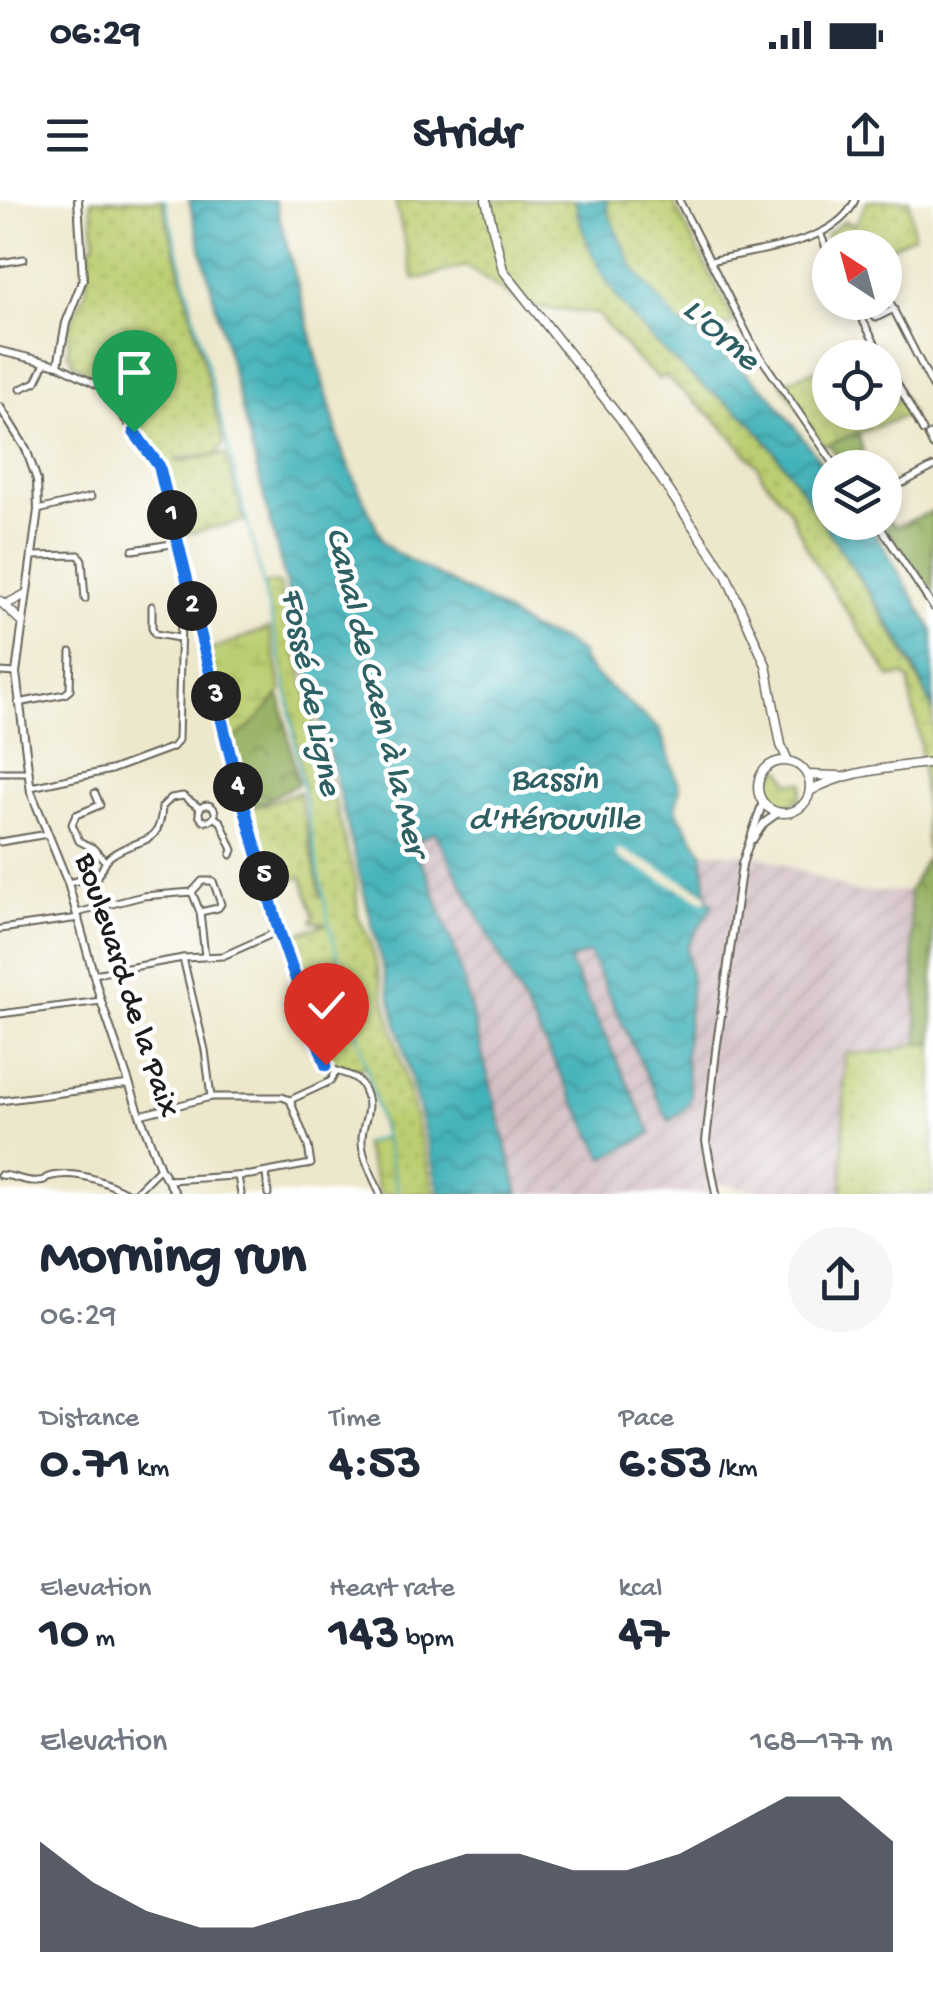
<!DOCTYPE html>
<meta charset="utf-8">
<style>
:root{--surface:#fff;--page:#f6f6f7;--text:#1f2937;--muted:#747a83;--accent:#111827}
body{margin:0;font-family:"Gochi Hand",sans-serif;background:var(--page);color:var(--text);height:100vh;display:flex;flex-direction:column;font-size:38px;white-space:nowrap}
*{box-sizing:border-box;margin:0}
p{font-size:32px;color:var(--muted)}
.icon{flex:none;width:55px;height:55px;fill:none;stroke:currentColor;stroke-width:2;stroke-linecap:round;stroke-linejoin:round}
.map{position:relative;height:994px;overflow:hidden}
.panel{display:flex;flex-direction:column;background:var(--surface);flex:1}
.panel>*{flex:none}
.needle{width:65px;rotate:324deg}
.buttons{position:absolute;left:812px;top:30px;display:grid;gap:20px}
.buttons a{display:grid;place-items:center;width:90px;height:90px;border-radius:50%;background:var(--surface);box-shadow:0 5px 15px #0003;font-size:50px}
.pin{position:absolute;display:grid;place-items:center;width:85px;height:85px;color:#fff;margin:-102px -42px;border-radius:50% 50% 50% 0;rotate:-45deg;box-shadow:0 0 10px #0007}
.pin .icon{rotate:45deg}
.km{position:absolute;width:50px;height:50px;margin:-25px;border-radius:50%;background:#222;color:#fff;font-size:28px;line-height:50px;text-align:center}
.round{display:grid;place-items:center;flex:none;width:105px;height:105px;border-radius:52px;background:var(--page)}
.headline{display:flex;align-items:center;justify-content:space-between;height:170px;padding:0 40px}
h1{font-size:55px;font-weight:700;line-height:75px}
.figures{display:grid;grid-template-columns:repeat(3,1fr);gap:15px;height:170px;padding:10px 40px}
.figures div{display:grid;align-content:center}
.figures b{font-size:50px;font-weight:700}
.figures small{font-size:28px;font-weight:400}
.figures p{font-size:28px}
.chart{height:280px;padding:20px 40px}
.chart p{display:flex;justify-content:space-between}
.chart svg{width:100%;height:180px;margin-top:10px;fill:var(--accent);opacity:.7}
.status{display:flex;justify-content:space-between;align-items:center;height:70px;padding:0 50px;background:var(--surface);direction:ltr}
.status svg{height:28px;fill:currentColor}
header{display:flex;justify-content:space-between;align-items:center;height:130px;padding:0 40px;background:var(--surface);font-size:45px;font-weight:700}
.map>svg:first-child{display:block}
.industrial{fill:url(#industrial-furrows)}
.grass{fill:url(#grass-dots);stroke:#6c7546;stroke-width:2.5}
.forest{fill:url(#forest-crowns);stroke:#586640;stroke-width:2.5}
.wetland{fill:url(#wetland-marsh);stroke:#6c7546;stroke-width:2.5}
.water{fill:url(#water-waves);stroke:#30686b;stroke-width:2.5}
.pier{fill:#ede7cb}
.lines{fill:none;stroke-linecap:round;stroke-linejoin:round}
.stream{stroke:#43b3ba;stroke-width:2.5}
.minor-casing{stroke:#656359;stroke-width:9}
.tertiary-casing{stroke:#656359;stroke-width:10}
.secondary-casing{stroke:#656359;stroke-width:11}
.primary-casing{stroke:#656359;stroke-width:11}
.minor{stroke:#fff;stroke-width:5}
.tertiary{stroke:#fff;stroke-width:6}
.secondary{stroke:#fff;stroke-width:8}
.primary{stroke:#fff;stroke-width:8}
.route-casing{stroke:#fff;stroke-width:20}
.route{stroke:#1a73e8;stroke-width:12}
.labels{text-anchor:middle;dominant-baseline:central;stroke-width:9;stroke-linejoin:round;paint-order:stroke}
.street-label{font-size:32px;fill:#1c1c1c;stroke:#fff}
.water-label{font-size:35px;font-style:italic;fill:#2e6063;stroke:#fff}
</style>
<div class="status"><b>06:29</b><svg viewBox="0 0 49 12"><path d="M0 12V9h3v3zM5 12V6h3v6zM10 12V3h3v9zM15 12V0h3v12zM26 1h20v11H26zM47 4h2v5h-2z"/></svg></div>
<header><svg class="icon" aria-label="menu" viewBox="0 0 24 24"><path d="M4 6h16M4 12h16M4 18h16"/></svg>Stridr<svg class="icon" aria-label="share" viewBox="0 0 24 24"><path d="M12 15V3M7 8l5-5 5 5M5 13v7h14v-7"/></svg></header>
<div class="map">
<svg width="933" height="994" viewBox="0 0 933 994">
<defs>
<pattern id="industrial-furrows" width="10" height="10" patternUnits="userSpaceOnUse" patternTransform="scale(2.5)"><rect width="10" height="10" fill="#d2bec2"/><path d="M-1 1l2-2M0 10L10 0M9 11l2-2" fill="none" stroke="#b4a3a6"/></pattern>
<pattern id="grass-dots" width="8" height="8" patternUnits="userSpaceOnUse" patternTransform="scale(2.5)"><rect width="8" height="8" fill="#bcce71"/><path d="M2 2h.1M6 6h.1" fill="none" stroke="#a1b061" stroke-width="1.8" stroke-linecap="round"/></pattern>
<pattern id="forest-crowns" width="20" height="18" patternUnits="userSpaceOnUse" patternTransform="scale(2.5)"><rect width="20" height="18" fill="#95b163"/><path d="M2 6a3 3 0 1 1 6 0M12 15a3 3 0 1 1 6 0" fill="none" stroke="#798f51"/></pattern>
<pattern id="wetland-marsh" width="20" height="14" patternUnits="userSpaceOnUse" patternTransform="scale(2.5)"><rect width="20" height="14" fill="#bcce71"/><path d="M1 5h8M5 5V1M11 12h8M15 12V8" fill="none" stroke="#a1b061"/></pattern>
<pattern id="water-waves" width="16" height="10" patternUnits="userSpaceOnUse" patternTransform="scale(2.5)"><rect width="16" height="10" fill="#43b3ba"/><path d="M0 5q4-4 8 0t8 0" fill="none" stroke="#379196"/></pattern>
</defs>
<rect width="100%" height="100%" fill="#fff"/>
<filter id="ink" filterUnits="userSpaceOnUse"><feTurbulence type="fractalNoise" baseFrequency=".01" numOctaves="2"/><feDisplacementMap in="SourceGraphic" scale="20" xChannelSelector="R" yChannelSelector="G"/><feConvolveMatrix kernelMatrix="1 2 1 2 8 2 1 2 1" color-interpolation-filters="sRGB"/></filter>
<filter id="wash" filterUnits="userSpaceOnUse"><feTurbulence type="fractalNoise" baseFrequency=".0048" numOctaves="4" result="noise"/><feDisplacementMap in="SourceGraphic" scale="40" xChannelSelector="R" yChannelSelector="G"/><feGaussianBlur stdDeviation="2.25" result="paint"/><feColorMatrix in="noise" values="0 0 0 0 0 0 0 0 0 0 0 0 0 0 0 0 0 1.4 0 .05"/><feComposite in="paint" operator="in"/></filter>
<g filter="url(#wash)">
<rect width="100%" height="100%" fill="#ede7cb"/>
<!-- industrial -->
<path class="industrial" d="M435,632l169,326 48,-24 -83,-173 20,-8 80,169 20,-46 -4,-18 6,-76 -5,-25 4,-18 9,-9 9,-29 -6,-50 57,4 96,37 54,-1 10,152 -28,8 -46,3 -3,140h-62l-74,-12 3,12h-190l-63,-241 -27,-76 -17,-33z"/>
<!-- grass -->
<g class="grass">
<path d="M91,0h71l62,243 -7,11 -40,5 -1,3 50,-8 18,67 -64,14 -9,-42 2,-4h-3l-7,-28 -55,-75 -11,-10 -25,-13v-6l-4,-2 1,-28 17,-36 5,-46 4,-1z"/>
<path d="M395,0h180c15,75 64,133 122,181 17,14 39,25 54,42 32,37 58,78 84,119 34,51 67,103 94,158l4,12v174c-11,-50 -7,-100 -14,-150 -2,-19 -11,-36 -9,-54l-6,-7 -13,3 -78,-118 -25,-52 -26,-32 -5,-11 -39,-43 -53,-46 -6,3 -24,-21 -38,-44 -72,-8 -59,-40 -52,14z"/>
<path d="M607,0h65l63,122 -30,15c-9,-5 -20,-9 -28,-16 -29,-27 -66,-81 -70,-121z"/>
<path d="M868,0h41l5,35 -29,15 -55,-2v6l-4,-19 19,-15 5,5 6,-2z"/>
<path d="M830,164v48h55v-7l18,-8 8,17 -87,32 -43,-63z"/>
<path d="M271,382l8,3 77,299 2,31 12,26 65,253h-36l-34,-129c-9,9 -27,4 -36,-6l-42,-122 39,-13 -14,-2 2,-6 -12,-39 -30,9 10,35 -3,1 -31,-113 51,-17 22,107 -34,-211 -24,-104z"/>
<path d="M781,568l9,15 13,-1 -3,17 -16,7 -15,-7 -4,-16 3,-7z"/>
<path d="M919,843l14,1v150h-91l3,-140 46,-3z"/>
</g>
<!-- forest -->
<g class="forest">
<path d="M858,232l5,19 -10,8 2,8h-12l-14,-23z"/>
<path d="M933,311v85l-51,-73 3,-1v-5l10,10z"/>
<path d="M280,495l18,89 -50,25 -6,-23 4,-8 -2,-6 -6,-2 -5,-30z"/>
<path d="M927,657l6,29v158l-14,-1 -10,-152z"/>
</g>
<!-- wetland -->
<g class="wetland">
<path d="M269,428l13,63 -27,31 -24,19 -24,-90z"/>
<path d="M384,937l15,57h-19l-17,-50z"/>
</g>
<!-- water -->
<g class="water">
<path d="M189,0h86l67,251 41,91 11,10 102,54 34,23 32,11 20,14 1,7 11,13 66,56 20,58 -4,18 3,10 23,35 6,49 6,3 -27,44 4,34 -6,77 6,38 -2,9 -20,17 -80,-169 -20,8 83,173 -48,24 -169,-326 -23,12 17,33 27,76 63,241h-79z"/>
<path d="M575,0h32l1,12 26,57 45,54 26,14 65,57 60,80v48l36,1 17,22 50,86v81c-18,-56 -61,-116 -94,-165 -29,-43 -54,-87 -89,-125 -15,-17 -37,-27 -54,-42 -58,-48 -106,-104 -121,-180z"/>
</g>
<!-- pier -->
<path class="pier" d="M623,650l83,43 1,10 -88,-45 -3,-7z"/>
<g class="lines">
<!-- stream -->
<g class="stream">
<path d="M165,0l98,384 24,104 14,92 28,143 70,271"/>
<path d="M364,944l20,-7"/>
</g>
</g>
</g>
<g filter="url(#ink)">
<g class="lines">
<defs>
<g id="minor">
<path d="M679,0l76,149 82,119"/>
<path d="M821,35l9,23"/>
<path d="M711,61c42,-11 126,-16 144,-61"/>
<path d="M0,63l24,-4"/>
<path d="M885,93l48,94"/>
<path d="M853,102l30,56"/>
<path d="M860,102l16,16 18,-9"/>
<path d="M885,161l38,70"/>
<path d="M58,165l43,22 58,78 74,305 46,161 48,134c10,10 26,7 34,19 15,25 1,35 1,55 -1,17 12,39 18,55"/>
<path d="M20,189l16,-7 9,-19"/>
<path d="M933,233l-5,3 5,10"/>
<path d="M903,283l30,-16"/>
<path d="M38,310l53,-13"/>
<path d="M877,322l56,85"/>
<path d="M133,350l45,-7"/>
<path d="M32,356l47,-1 3,5 3,39"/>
<path d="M152,406v22l3,6 24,4"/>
<path d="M0,472l16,1"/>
<path d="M18,503l47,-9 5,-4 1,-38"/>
<path d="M0,572h29"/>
<path d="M31,587l80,-17 62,-23 5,-7 3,-122 11,-11"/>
<path d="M95,593l5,12 -24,10 -4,9 7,17 14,7 12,13"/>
<circle cx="207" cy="613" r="8"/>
<path d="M214,617l7,5 12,28 -2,5"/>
<path d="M0,642l48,-8"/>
<path d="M68,683l30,-7c5,-7 6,-16 14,-21 27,-19 48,-6 50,-48l9,-9 12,-2 17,12"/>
<path d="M192,692l10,-11h11l8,23 -3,4 -18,4"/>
<path d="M77,713l66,-17 49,-4 8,20 5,44"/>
<path d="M0,729l79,-11"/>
<path d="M183,758l22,92 6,47"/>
<path d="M94,774l89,-16 40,-2 56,-25"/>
<path d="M0,814l101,-13"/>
<path d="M0,901l130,-17"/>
<path d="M140,915l71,-18h71l8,3 41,-19 4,-8"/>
<path d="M266,973l2,21"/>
<path d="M0,975c14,0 26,8 38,6 13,-1 1,-2 14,-5 26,-6 55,6 77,18"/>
<path d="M238,976l3,18"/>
<path d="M168,980l83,-5 60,-11 -3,-18 -18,-46"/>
<path d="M134,994l26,-26"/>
</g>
<g id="tertiary">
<path d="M0,151l58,14 8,-42 17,-44 -5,-79"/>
<path d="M0,207l26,42 11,31 1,30 -22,163 15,119 37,91 33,118 39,114 20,53 16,26"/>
<path d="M753,639l11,-16 15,-11"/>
<path d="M716,994l-10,-53 10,-90 26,-187 21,-62"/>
</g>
<g id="secondary">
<path d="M0,401l21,20"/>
<path d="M5,405l19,-10"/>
</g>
<g id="primary">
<path d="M486,0l17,70 117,148 106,157 40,90 15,80 7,16"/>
<circle cx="784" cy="587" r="26"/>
<path d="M807,575l31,1"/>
<path d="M810,591c36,-21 83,-23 123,-29"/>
</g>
</defs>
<!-- minor casing -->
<use href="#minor" class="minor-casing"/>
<!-- tertiary casing -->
<use href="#tertiary" class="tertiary-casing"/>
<!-- secondary casing -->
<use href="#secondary" class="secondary-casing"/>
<!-- primary casing -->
<use href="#primary" class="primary-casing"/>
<!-- minor -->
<use href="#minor" class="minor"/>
<!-- tertiary -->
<use href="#tertiary" class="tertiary"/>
<!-- secondary -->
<use href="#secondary" class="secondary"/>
<!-- primary -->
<use href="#primary" class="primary"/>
</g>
</g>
<g class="lines" filter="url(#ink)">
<defs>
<path id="route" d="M134,232l25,34 75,304 45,161 47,134"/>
</defs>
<!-- route casing -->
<use href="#route" class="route-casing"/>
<!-- route -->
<use href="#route" class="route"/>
</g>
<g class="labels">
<!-- street labels -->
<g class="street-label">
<text transform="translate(125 786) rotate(72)">Boulevard de la Paix</text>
</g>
<!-- water labels -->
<g class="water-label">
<text transform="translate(720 136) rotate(42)">L'Orne</text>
<text transform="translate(309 492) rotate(79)">Fossé de Ligne</text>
<text transform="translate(374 492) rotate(76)">Canal de Caen à la Mer</text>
<text x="554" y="581">Bassin<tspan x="554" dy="40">d'Hérouville</tspan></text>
</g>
</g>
</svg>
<div class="buttons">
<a><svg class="needle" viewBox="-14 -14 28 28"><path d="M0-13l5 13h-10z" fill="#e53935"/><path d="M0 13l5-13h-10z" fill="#747a83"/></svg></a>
<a><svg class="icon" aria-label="locate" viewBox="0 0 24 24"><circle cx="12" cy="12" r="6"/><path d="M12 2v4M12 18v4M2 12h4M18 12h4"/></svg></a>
<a><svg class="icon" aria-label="layers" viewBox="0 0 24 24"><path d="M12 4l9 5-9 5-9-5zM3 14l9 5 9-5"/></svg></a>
</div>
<div class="pin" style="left:134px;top:232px;background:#1e9e55"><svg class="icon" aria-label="arrive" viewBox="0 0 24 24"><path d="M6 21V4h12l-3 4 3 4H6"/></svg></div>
<div class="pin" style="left:326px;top:865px;background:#d93025"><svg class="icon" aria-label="check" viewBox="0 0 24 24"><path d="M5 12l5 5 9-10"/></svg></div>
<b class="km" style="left:172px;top:315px">1</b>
<b class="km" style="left:192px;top:406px">2</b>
<b class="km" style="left:216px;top:496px">3</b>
<b class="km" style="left:238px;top:587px">4</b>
<b class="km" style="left:264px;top:676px">5</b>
</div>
<section class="panel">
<div class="headline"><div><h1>Morning run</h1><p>06:29</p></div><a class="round"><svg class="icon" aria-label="share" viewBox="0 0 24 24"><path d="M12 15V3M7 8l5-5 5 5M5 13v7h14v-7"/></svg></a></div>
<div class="figures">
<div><p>Distance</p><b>0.71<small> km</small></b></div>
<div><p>Time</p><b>4:53</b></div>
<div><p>Pace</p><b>6:53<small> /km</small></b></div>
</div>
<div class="figures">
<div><p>Elevation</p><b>10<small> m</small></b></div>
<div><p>Heart rate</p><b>143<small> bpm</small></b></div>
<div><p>kcal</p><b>47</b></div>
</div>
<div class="chart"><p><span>Elevation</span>168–177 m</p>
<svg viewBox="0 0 160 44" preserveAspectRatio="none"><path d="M0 44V17L10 27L20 34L30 38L40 38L50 34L60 31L70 24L80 20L90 20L100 24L110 24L120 20L130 13L140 6L150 6L160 17V44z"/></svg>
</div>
</section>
